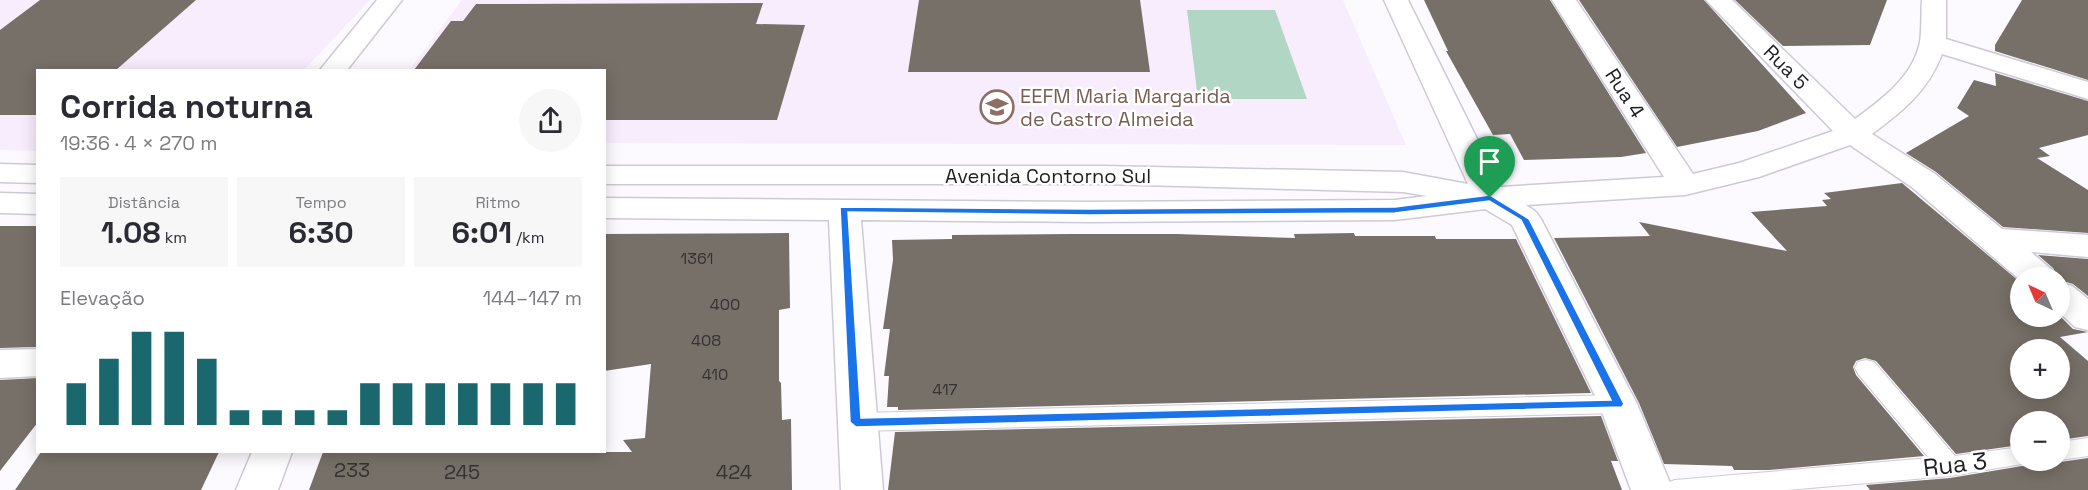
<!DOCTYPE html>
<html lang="pt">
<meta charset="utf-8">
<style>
:root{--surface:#fff;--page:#f7f7f7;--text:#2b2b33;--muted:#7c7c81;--accent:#1a676e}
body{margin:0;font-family:"Space Grotesk",sans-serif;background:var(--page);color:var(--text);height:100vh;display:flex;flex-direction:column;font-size:22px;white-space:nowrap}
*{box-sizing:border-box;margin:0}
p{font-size:20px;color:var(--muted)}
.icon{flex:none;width:33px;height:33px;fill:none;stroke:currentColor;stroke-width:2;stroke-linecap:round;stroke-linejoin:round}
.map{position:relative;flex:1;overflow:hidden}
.details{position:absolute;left:36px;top:69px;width:570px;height:384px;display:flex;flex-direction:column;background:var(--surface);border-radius:0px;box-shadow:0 3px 15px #0003}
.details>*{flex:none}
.needle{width:39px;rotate:316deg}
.controls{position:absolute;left:2010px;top:267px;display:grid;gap:12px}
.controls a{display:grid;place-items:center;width:60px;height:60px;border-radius:50%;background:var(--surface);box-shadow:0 3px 15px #0003;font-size:30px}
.pin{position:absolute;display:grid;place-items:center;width:51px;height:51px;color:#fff;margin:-62px -26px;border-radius:50% 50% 50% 0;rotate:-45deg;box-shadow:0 0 6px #0007}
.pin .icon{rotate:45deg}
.round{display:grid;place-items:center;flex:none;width:63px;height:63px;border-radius:32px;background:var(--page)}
.headline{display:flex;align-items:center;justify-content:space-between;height:102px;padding:0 24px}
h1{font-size:33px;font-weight:700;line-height:45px}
.stats{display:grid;grid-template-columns:repeat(3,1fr);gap:9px;height:102px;padding:6px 24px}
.stats div{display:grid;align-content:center;border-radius:0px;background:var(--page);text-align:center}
.stats b{font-size:30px;font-weight:700}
.stats small{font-size:16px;font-weight:400}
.stats p{font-size:16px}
.chart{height:168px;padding:12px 24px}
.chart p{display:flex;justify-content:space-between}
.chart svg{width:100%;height:108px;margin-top:6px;stroke:var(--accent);stroke-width:6}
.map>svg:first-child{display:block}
.education{fill:#f8edfd}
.green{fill:#b2d6c4}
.building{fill:#777068;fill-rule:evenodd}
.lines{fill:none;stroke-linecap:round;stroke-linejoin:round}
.lane-casing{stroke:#cecad5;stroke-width:2}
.street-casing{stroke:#cecad5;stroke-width:3}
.lane{fill:#fff;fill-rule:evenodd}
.street{fill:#fff;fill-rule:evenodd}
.route{fill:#1a73e8;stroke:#fff;stroke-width:1.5;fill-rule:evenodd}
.labels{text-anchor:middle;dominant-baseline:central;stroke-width:5;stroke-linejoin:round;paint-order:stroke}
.number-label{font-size:16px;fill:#343233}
.street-label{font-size:20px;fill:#1e1d21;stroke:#fff}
.education-label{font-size:20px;fill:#785e54;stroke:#fff;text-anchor:start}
.near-number-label{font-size:20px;fill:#343233}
.near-street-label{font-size:24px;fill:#1e1d21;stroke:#fff}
</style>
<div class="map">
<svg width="2088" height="490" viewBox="0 0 2088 490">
<rect width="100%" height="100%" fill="#fcfaff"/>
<!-- education -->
<g class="education">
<path d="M0,0h370l-66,70h-266l-1,81 -37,-1z"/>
<path d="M462,0h881l63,145 -801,-2 -1,-73h-195z"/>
</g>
<!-- green -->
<path class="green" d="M1187,10h88l32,89h-109z"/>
<!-- building -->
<g class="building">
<path d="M40,0h156l-80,70h-78v45h-38v-85z"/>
<path d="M919,0h221l10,72h-242z"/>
<path d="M1424,0h126l96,153 -25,4 -97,3 -14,-26 -17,1 -47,-84h2z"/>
<path d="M1579,0h125l102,113 -48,18 -81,16z"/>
<path d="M1735,0h152l-17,45 -87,1z"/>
<path d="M2022,0h66v80l-93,-29v-6z"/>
<path d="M763,3l-7,21 49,1 -28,95h-173v-50h-190l37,-49h12l13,-17z"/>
<path d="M1995,73l93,28v34l-49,13 11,8 -13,2 51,32v43l-85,-6 -67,-55 -30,-19 63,-37 -12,-8 17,-28 22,6z"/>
<path d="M1902,183l118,99v34h40l13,13 15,3 -28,5 28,24v75l-28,4v-18h-40v23l-64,9 -80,-93 -11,-3 -9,3 -3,6 3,8 68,81 -155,14h-35l-2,-4 -68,-2 -25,-61 -85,-165 96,-2 -11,-14 148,29 -36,-39 76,-6 -5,-6 9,-1 -7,-6zM2020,350h40v38h-40z"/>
<path d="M0,226h38v121l-38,1z"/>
<path d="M789,233l1,75 -11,2v71l2,2 1,37 9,-1 1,71h-483l14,-38h309l-9,-12 22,-2 6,-74 -47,7v-137z"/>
<path d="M1354,233l1,3h80l1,3h80l75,154 -693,17v-3h-11l2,-31h-5l6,-47h-7l10,-69 -1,-20 60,-1v-4l119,-1h106l118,4 -1,-4z"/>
<path d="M2038,255l50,4v37l-15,-12 -13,-4 -7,-12z"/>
<path d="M38,378v44l-38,49v-91z"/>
<path d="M1601,416l17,45h-7l11,29h-734l7,-58z"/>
<path d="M41,452h178l-18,38h-186z"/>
<path d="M2088,458v32h-218l-4,-5 84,-7 78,-13 3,-5 29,2z"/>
</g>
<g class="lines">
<defs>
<g id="lane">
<path d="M1866,360l8,2 81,94 65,-9v13h9l-1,3 -78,13 -163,14h-124l3,-7 9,-3 254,-22 -71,-84 -3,-6 3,-6z"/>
<path d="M1618,395l8,3 3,6 -3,6 -8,3 -762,18 -8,-3 -3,-6 3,-6 8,-3z"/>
<path d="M2088,438v18l-28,4v-18z"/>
</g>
<g id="street">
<path d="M377,0h25l-55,70h-27z"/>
<path d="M1384,0h24l93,187 163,-10 -112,-177h24l117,174 46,-11 94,-32 -127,-131h26l123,119c26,-19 58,-42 65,-77 2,-13 1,-28 2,-42h24v39l142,43v17l-146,-45c-14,37 -39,57 -70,80l63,40 67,55 86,6v22l-57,-5 21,18 5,8h-37v2l-107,-92 -63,-43 -91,32 -74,18 -159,10 10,7 5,7 96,185 36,86h-42l-32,-86 -87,-179 -27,-16 -90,11 -306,2 -228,-2 22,270h-42l-12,-270 -225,-2v-20l485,4 306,-2 32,-4 -24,-4 -301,-8h-498v-18h498l301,6 65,12z"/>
<path d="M0,164l38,1v18l-38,-1z"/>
<path d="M0,193l38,1v20l-38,-1z"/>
<path d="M2060,282l12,4 16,13v31l-13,-3 -15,-14z"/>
<path d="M38,349v27l-38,2v-28z"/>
<path d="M252,452h40l-14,38h-42z"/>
</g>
</defs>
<!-- lane casing -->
<use href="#lane" class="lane-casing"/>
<!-- street casing -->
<use href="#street" class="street-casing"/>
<!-- lane -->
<use href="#lane" class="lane"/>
<!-- street -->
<use href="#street" class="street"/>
</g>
<!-- route -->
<path class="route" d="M1490,195l39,24 95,185 -2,3 -766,20 -6,-5 -10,-215 249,2 306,-2zM1489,201l32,19 90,180 -750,18 -13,-206 241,3 306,-2z"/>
<!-- icons -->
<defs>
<symbol id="school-ring" viewBox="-11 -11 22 22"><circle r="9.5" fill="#fff" stroke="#8d6e63" stroke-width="1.5"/><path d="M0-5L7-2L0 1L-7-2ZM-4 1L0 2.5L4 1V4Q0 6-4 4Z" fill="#8d6e63"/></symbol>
</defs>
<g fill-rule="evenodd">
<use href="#school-ring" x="978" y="88" width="38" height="38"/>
</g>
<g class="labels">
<!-- number labels -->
<g class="number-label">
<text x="697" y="258">1361</text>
<text x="725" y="304">400</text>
<text x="706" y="340">408</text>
<text x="715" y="374">410</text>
<text x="945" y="389">417</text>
</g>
<!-- street labels -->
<g class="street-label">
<text transform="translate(1786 67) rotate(45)">Rua 5</text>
<text transform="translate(1625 93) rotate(57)">Rua 4</text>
<text x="1048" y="176">Avenida Contorno Sul</text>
</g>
<!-- education labels -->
<g class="education-label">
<text x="1020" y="96">EEFM Maria Margarida<tspan x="1020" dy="23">de Castro Almeida</tspan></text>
</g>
<!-- near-number labels -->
<g class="near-number-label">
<text x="352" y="470">233</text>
<text x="462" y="472">245</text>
<text x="734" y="472">424</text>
</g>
<!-- near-street labels -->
<g class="near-street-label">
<text transform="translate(1955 464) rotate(-7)">Rua 3</text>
</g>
</g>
</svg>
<div class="controls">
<a><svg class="needle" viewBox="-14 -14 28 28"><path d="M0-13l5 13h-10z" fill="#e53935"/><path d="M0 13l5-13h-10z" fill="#7c7c81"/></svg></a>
<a>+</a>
<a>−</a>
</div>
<div class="pin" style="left:1490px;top:198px;background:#1e9e55"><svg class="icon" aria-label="arrive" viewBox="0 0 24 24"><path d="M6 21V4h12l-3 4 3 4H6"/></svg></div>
<section class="details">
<div class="headline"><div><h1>Corrida noturna</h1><p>19:36 · 4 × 270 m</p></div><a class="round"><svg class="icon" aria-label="share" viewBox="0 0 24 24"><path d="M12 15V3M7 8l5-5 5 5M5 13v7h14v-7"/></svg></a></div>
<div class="stats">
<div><p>Distância</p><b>1.08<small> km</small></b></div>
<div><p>Tempo</p><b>6:30</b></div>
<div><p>Ritmo</p><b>6:01<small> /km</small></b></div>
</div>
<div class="chart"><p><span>Elevação</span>144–147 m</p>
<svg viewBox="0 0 160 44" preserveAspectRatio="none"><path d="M5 44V27M15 44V17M25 44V6M35 44V6M45 44V17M55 44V38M65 44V38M75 44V38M85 44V38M95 44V27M105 44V27M115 44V27M125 44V27M135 44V27M145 44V27M155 44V27"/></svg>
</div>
</section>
</div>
